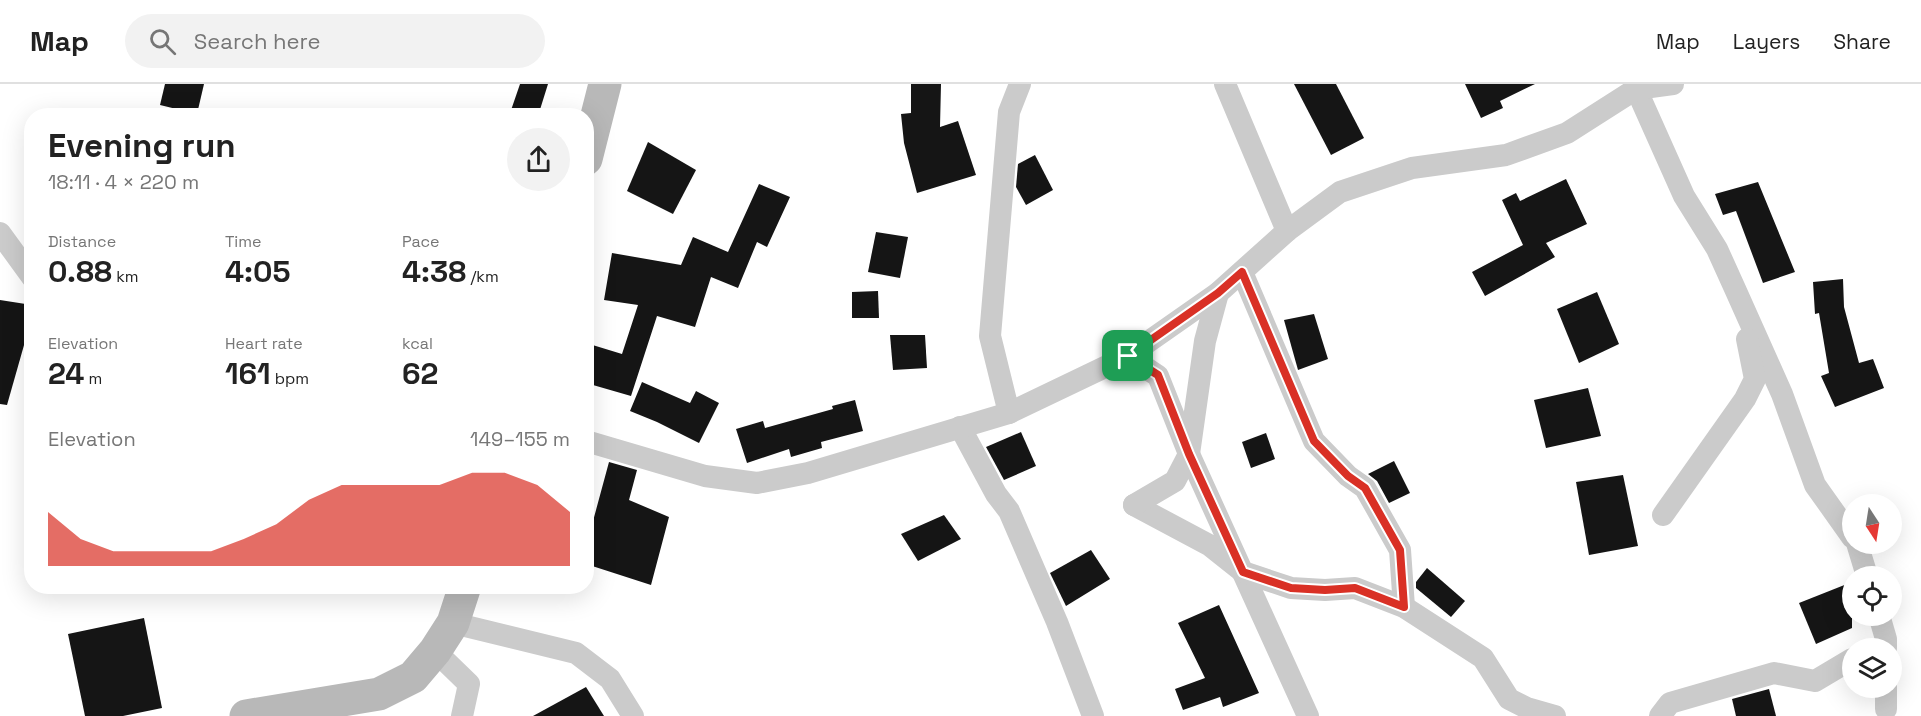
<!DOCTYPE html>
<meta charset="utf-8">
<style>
:root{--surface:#fff;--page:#f2f2f2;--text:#222;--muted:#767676;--line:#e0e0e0;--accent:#d93025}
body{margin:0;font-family:"Space Grotesk",sans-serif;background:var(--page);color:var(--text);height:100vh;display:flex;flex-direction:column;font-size:22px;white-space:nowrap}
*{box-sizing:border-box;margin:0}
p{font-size:20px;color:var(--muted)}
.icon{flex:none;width:33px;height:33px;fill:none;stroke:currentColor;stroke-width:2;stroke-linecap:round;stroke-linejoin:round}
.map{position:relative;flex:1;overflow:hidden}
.panel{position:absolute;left:24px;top:24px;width:570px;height:486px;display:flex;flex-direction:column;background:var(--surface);border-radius:24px;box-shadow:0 6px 24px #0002}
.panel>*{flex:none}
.needle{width:39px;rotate:168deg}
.controls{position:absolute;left:1842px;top:410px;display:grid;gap:12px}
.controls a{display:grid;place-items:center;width:60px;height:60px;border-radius:50%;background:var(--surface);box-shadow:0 6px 24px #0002;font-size:30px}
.pin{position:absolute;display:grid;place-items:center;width:51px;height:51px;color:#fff;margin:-26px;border-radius:12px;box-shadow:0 3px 9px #0006}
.round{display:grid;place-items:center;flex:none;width:63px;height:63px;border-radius:32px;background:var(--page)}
.summary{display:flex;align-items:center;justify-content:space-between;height:102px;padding:0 24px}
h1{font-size:33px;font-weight:600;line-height:45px}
.figures{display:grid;grid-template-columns:repeat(3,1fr);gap:9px;height:102px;padding:6px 24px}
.figures div{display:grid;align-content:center}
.figures b{font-size:30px;font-weight:600}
.figures small{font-size:16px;font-weight:400}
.figures p{font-size:16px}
.chart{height:168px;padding:12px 24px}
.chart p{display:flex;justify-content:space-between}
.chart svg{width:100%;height:108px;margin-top:6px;fill:var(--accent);opacity:.7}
header{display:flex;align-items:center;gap:36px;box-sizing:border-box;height:84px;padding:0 30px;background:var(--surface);border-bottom:2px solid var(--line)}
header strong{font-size:28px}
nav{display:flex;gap:33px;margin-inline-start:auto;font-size:21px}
.search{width:420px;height:54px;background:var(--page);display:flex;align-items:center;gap:15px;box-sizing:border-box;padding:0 21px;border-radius:33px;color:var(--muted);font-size:22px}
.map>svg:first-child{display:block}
.building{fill:#151515}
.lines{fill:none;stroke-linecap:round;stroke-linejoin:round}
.street{stroke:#cbcbcb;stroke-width:22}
.secondary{stroke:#b8b8b8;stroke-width:33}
.route-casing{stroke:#fff;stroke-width:12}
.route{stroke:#d93025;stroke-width:8}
</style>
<header>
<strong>Map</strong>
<div class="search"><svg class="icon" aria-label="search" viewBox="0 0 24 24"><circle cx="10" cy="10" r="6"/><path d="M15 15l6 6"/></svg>Search here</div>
<nav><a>Map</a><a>Layers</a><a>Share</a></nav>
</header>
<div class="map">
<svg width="1921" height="632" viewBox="0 0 1921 632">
<rect width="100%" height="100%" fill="#fff"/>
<!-- building -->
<g class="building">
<path d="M165,0h39l-7,30 -37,-9z"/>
<path d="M520,0h28l-10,32h-29z"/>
<path d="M911,0h30l-1,43 18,-6 18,54 -59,18 -13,-50 -3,-29 10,-1z"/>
<path d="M1294,0h42l28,54 -33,17z"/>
<path d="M1465,0h70l-35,17 3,7 -22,10z"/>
<path d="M648,58l48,28 -23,44 -46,-23z"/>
<path d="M1035,71l18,35 -27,15 -10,-18 2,-23z"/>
<path d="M1566,95l21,45 -41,19 9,14 -70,39 -13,-24 51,-27 -21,-45 14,-7 4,8z"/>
<path d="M1758,98l37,90 -32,11 -27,-72 -13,4 -8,-21z"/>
<path d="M759,100l31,13 -23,50 -10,-5 -19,46 -27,-11 -16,50 -38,-11 -26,80 -45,-13v-40l36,11 16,-49 -34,-5 8,-47 69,12 12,-28 35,15z"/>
<path d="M876,148l32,5 -8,41 -32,-6z"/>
<path d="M1843,195l1,28 15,56 14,-4 11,29 -49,19 -14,-31 8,-3 -10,-60 -4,1 -2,-32z"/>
<path d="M878,207l1,27h-27v-26z"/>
<path d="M1597,208l22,52 -40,19 -22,-54z"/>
<path d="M0,216l32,5v12l-25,88 -7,-1z"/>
<path d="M1314,230l14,45 -30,11 -14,-50z"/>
<path d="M890,251h35l2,33 -34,2z"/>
<path d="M642,298l48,21 6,-12 23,12 -20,40 -42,-21 -27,-11z"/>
<path d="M1588,304l13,48 -55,12 -12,-48z"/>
<path d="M855,316l8,31 -42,11 1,6 -31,9 -2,-8 -42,14 -11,-34 27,-8 2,7 68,-19 -1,-3z"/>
<path d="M1021,348l15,34 -32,14 -18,-33z"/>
<path d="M1266,349l9,26 -24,9 -9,-26z"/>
<path d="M1394,377l16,32 -21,10 -12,-22 -9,-7z"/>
<path d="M609,378l28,8 -8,30 40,17 -18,68 -65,-21v-17z"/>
<path d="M1623,391l15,71 -49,9 -13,-73z"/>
<path d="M944,431l17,24 -43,22 -17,-27z"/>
<path d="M1091,466l19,29 -44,27 -16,-33z"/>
<path d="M1427,484l38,33 -14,16 -35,-29v-6z"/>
<path d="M1852,498v46l-36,16 -17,-41z"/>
<path d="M1219,521l40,88 -36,14 -3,-10 -37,13 -8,-21 30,-11 -27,-55z"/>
<path d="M144,534l18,90 -39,8h-38l-17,-82z"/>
<path d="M586,603l18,29h-71z"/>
<path d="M1769,605l7,27h-40l-4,-17z"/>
</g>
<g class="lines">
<!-- street -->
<g class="street">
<path d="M1225,0l62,147"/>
<path d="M1634,0l50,112 33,53 19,42 46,103 33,91 37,52"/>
<path d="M0,149l32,44"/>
<path d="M1242,188l72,169 34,35 17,12 35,62 4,57"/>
<path d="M1128,272l30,20 31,78 119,262"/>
<path d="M1009,329l-19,-77 19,-224 11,-28"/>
<path d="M960,343l36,67 13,17 48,111 36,94"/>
<path d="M586,357l119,35 52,7 51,-10 201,-60 119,-57 90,-63 69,-62 53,-39 72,-24 94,-13 61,-22 69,-44 37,-5"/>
<path d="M1134,421l75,40 34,27 48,16 34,2 30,-2 49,19 79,51 26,41 18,9 28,8"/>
<path d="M1134,421l41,-24 14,-27 16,-113 13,-48"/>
<path d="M1663,431l82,-116 10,-20 -8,-40"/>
<path d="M1857,459l10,33"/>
<path d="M1879,531l7,24v9"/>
<path d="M453,539l123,30 34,26 23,37"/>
<path d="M435,567l34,33 -7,32"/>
<path d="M1886,625v-22"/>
<path d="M1660,632l10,-13 104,-30 41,8 37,-22"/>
</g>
<!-- secondary -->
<g class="secondary">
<path d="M586,75l19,-75"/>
<path d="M246,632l133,-22 34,-17 22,-26 18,-28 12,-37"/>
</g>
</g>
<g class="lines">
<defs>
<path id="route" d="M1242,188l72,169 34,35 17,12 35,62 4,57 -49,-19 -30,2 -34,-2 -48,-16 -54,-118 -31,-79 -30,-19 90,-63z"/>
</defs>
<!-- route casing -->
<use href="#route" class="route-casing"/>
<!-- route -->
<use href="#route" class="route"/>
</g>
</svg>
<div class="controls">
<a><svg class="needle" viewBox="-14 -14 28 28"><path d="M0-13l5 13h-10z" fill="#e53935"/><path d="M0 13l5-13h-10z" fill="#767676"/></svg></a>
<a><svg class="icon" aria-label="locate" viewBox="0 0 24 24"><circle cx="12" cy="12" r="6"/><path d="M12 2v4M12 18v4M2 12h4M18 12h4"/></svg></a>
<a><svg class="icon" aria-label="layers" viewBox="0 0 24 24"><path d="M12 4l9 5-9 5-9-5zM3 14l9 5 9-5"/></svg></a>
</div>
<div class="pin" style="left:1128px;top:272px;background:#1e9e55"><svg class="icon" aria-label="arrive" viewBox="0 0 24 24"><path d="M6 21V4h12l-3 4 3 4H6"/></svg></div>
<section class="panel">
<div class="summary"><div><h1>Evening run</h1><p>18:11 · 4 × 220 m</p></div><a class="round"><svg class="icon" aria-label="share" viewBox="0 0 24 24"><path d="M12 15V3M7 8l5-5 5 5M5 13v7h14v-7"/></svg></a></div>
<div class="figures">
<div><p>Distance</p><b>0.88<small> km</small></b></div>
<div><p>Time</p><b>4:05</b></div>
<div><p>Pace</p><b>4:38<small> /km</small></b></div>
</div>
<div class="figures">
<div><p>Elevation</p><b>24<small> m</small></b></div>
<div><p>Heart rate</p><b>161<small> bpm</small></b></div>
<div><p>kcal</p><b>62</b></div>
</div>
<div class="chart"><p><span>Elevation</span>149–155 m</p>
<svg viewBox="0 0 160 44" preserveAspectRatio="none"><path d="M0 44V22L10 33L20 38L30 38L40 38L50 38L60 33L70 27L80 17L90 11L100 11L110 11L120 11L130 6L140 6L150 11L160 22V44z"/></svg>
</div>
</section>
</div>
